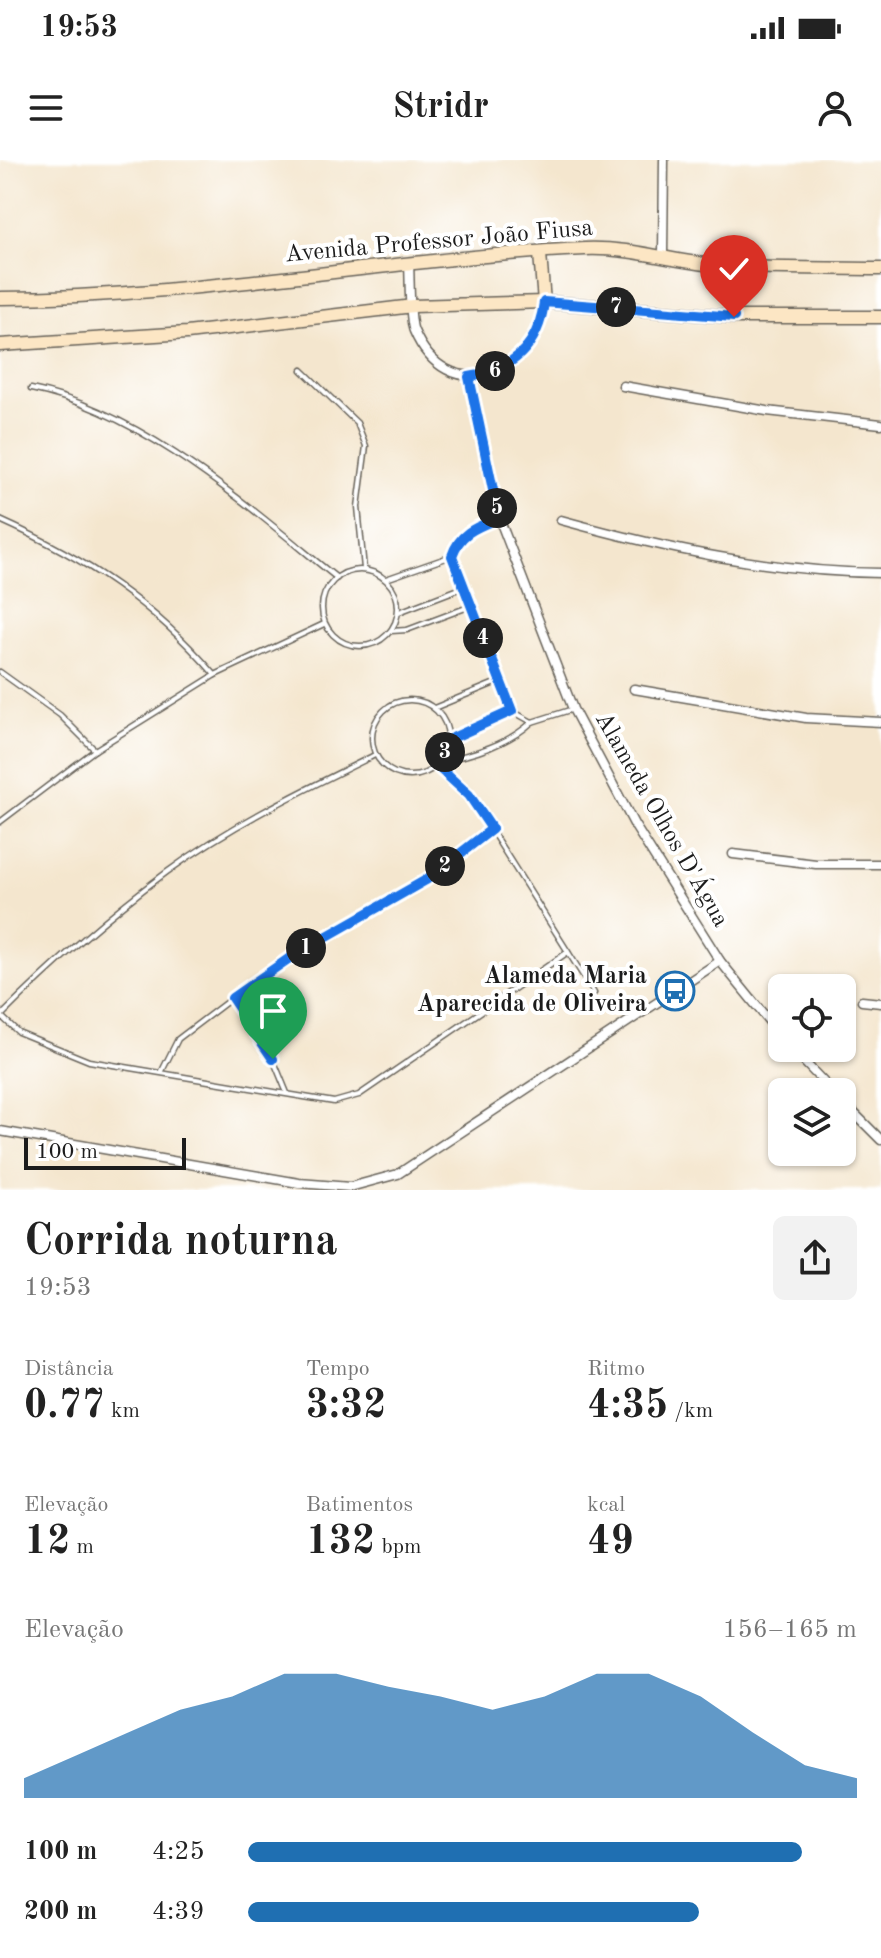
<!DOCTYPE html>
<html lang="pt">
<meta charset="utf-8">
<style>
:root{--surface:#fff;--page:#f2f2f2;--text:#222;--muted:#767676;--accent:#1f6fb2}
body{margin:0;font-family:"Old Standard TT",serif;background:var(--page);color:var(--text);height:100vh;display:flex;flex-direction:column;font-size:30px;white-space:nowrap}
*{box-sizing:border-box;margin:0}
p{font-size:26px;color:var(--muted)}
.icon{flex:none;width:44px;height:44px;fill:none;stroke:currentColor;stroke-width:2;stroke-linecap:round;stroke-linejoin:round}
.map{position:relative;height:1030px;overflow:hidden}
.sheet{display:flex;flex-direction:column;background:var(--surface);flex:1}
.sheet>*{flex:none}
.buttons{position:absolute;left:768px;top:814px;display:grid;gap:16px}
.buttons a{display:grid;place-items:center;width:88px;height:88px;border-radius:12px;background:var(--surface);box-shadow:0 2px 6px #0004;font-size:40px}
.scale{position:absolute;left:24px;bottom:20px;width:162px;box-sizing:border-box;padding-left:8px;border:4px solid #1c1c1c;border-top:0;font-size:22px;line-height:28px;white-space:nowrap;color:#1c1c1c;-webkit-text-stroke:6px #fff;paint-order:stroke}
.pin{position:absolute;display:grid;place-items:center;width:68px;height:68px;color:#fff;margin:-82px -34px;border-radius:50% 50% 50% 0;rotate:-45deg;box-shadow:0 0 8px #0007}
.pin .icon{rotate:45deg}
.km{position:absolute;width:40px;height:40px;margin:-20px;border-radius:50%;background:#222;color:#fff;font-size:22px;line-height:40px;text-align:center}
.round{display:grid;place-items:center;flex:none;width:84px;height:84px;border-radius:12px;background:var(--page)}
.head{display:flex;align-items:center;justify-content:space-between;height:136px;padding:0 24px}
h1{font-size:44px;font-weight:700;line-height:60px}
.figures{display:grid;grid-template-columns:repeat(3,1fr);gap:12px;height:136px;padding:8px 24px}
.figures div{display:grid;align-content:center}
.figures b{font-size:40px;font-weight:700}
.figures small{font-size:22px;font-weight:400}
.figures p{font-size:22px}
.chart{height:224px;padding:16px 24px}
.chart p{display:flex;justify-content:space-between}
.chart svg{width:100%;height:144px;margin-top:8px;fill:var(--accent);opacity:.7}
ul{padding:0 24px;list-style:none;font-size:26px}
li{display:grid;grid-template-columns:128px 96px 1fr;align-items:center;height:60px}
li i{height:20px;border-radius:10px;background:var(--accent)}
.status{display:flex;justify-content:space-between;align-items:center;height:56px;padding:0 40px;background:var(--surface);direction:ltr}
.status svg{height:22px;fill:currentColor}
header{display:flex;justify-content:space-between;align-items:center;height:104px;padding:0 24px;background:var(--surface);font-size:36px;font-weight:700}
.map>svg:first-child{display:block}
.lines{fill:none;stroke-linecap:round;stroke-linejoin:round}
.lane-casing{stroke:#68635a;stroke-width:7}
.street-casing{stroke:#68635a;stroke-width:11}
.secondary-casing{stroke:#68635a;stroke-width:15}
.lane{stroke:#fff;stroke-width:4}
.street{stroke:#fff;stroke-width:8}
.secondary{stroke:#fce6c4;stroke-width:12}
.route-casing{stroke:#fff;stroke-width:16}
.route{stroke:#1a73e8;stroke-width:10}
.labels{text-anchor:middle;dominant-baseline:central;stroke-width:8;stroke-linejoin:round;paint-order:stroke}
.street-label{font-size:24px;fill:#1c1c1c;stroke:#fff}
.poi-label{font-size:24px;font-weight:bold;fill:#1c1c1c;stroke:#fff;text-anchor:end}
</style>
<div class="status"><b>19:53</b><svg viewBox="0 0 49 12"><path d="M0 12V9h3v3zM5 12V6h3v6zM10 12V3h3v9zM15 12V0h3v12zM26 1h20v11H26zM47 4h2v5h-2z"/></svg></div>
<header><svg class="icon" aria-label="menu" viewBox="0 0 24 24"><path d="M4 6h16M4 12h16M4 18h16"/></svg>Stridr<svg class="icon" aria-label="person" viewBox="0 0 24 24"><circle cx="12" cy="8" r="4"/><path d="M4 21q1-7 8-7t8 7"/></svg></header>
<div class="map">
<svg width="881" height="1030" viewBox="0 0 881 1030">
<rect width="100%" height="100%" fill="#fff"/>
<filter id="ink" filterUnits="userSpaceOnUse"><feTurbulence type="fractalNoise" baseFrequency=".0125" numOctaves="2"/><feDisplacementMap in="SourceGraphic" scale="16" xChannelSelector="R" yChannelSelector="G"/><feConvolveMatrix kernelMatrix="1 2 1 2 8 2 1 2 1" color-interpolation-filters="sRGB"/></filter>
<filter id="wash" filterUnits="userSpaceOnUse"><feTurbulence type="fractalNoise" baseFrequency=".006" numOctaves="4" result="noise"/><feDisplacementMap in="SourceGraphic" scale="32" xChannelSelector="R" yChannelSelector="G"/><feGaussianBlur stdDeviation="1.8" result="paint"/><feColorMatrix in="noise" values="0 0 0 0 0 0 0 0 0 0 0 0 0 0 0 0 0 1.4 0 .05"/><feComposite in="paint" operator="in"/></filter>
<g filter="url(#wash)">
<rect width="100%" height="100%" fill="#f4e6ce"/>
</g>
<g filter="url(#ink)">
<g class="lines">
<defs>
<g id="lane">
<path d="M302,210l55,53 9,23 -8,61 6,62"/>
<path d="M31,229c112,22 219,119 306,189"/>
<path d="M499,358c-22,9 -39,14 -47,38l60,155 20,11 41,-13"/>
<path d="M0,360c87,39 153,83 215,155"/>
<circle cx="360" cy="448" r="38"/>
<path d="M386,419l66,-23"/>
<path d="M399,452l65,-25"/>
<path d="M391,471l16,-1 64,-24"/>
<path d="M0,512l60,43 35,35"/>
<circle cx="410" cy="578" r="38"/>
<path d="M434,548l66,-27"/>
<path d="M448,579l64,-28"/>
<path d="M442,600c30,-4 68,-17 90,-38"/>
<path d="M436,605l33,30 125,198"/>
<path d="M0,662l95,-72 120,-75 109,-51"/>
<path d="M232,839l41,60 14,34"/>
<path d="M1,856l17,16 71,29 245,41 25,-7 209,-143"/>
<path d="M0,857c52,-52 107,-101 167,-145 64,-47 137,-82 208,-117"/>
<path d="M162,911l16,-32 54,-41 62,-43 132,-75 66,-51"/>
</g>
<g id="street">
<path d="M663,95l1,-95"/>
<path d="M409,104c1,14 0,57 5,67 33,77 120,46 130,-29"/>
<path d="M469,217l30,141 74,191 62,117 85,135 62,76"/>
<path d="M623,226l144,25 114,13"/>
<path d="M561,360c105,29 211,52 320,53"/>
<path d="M634,529l172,29 75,4"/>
<path d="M733,694l83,10h65"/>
<path d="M862,841l19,2"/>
<path d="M791,888l42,44"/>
<path d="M842,941l39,39"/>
<path d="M0,971l299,52 51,4 48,-13 322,-213"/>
</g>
<g id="secondary">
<path d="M540,94l4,48"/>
<path d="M0,138c195,0 390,-40 585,-49 47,-2 92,14 138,17 53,3 106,2 158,3"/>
<path d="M0,185l187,-12 226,-27 131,-4 190,15h147"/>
</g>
</defs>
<!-- lane casing -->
<use href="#lane" class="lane-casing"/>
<!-- street casing -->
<use href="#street" class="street-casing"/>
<!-- secondary casing -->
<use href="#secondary" class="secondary-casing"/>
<!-- lane -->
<use href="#lane" class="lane"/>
<!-- street -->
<use href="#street" class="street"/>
<!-- secondary -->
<use href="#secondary" class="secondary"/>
</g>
</g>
<g class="lines" filter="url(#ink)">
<defs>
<path id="route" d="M273,899l-41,-61 62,-43 132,-75 66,-51 -23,-34 -33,-30 6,-5 6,-20 64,-29 -60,-155c8,-24 25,-29 47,-38l-30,-141c43,-7 70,-31 75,-75l190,15"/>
</defs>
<!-- route casing -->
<use href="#route" class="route-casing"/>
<!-- route -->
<use href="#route" class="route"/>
</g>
<!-- icons -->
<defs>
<symbol id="bus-ring" viewBox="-11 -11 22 22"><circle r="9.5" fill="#fff" stroke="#1f6fb2" stroke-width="1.5"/><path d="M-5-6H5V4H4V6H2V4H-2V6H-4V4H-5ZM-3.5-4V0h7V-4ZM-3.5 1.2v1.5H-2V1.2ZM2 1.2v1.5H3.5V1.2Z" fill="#1f6fb2"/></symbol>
</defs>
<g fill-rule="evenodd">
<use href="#bus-ring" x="653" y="809" width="44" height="44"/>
</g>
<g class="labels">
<!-- street labels -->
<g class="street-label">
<text transform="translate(439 82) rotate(-5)">Avenida Professor João Fiusa</text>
<text transform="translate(661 660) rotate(60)">Alameda Olhos D'Água</text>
</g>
<!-- poi labels -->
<g class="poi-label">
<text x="647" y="817">Alameda Maria<tspan x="647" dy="28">Aparecida de Oliveira</tspan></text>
</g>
</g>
</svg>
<div class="buttons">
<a><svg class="icon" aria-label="locate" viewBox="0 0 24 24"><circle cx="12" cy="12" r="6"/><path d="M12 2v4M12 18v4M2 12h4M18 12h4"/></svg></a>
<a><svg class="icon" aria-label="layers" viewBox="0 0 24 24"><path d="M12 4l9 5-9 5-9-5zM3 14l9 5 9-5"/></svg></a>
</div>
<div class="scale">100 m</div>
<div class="pin" style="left:273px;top:899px;background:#1e9e55"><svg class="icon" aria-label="arrive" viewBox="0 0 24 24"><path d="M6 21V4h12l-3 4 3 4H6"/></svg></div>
<div class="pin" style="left:734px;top:157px;background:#d93025"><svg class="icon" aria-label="check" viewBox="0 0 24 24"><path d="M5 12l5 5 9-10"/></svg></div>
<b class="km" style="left:306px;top:788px">1</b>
<b class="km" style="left:445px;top:706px">2</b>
<b class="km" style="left:445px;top:592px">3</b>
<b class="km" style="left:483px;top:478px">4</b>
<b class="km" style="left:497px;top:348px">5</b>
<b class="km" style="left:495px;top:211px">6</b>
<b class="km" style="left:616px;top:147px">7</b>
</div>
<section class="sheet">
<div class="head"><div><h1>Corrida noturna</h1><p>19:53</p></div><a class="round"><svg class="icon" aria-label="share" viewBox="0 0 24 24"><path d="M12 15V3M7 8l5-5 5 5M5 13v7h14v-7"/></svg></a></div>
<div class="figures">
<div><p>Distância</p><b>0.77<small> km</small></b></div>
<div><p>Tempo</p><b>3:32</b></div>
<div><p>Ritmo</p><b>4:35<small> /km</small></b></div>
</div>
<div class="figures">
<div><p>Elevação</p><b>12<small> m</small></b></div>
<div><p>Batimentos</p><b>132<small> bpm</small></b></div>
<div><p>kcal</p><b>49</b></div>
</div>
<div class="chart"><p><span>Elevação</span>156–165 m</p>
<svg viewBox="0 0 160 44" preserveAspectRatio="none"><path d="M0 44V38L10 31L20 24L30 17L40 13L50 6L60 6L70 10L80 13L90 17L100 13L110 6L120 6L130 13L140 24L150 34L160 38V44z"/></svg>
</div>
<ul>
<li><b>100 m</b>4:25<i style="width:91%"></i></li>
<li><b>200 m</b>4:39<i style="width:74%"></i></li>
</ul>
</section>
